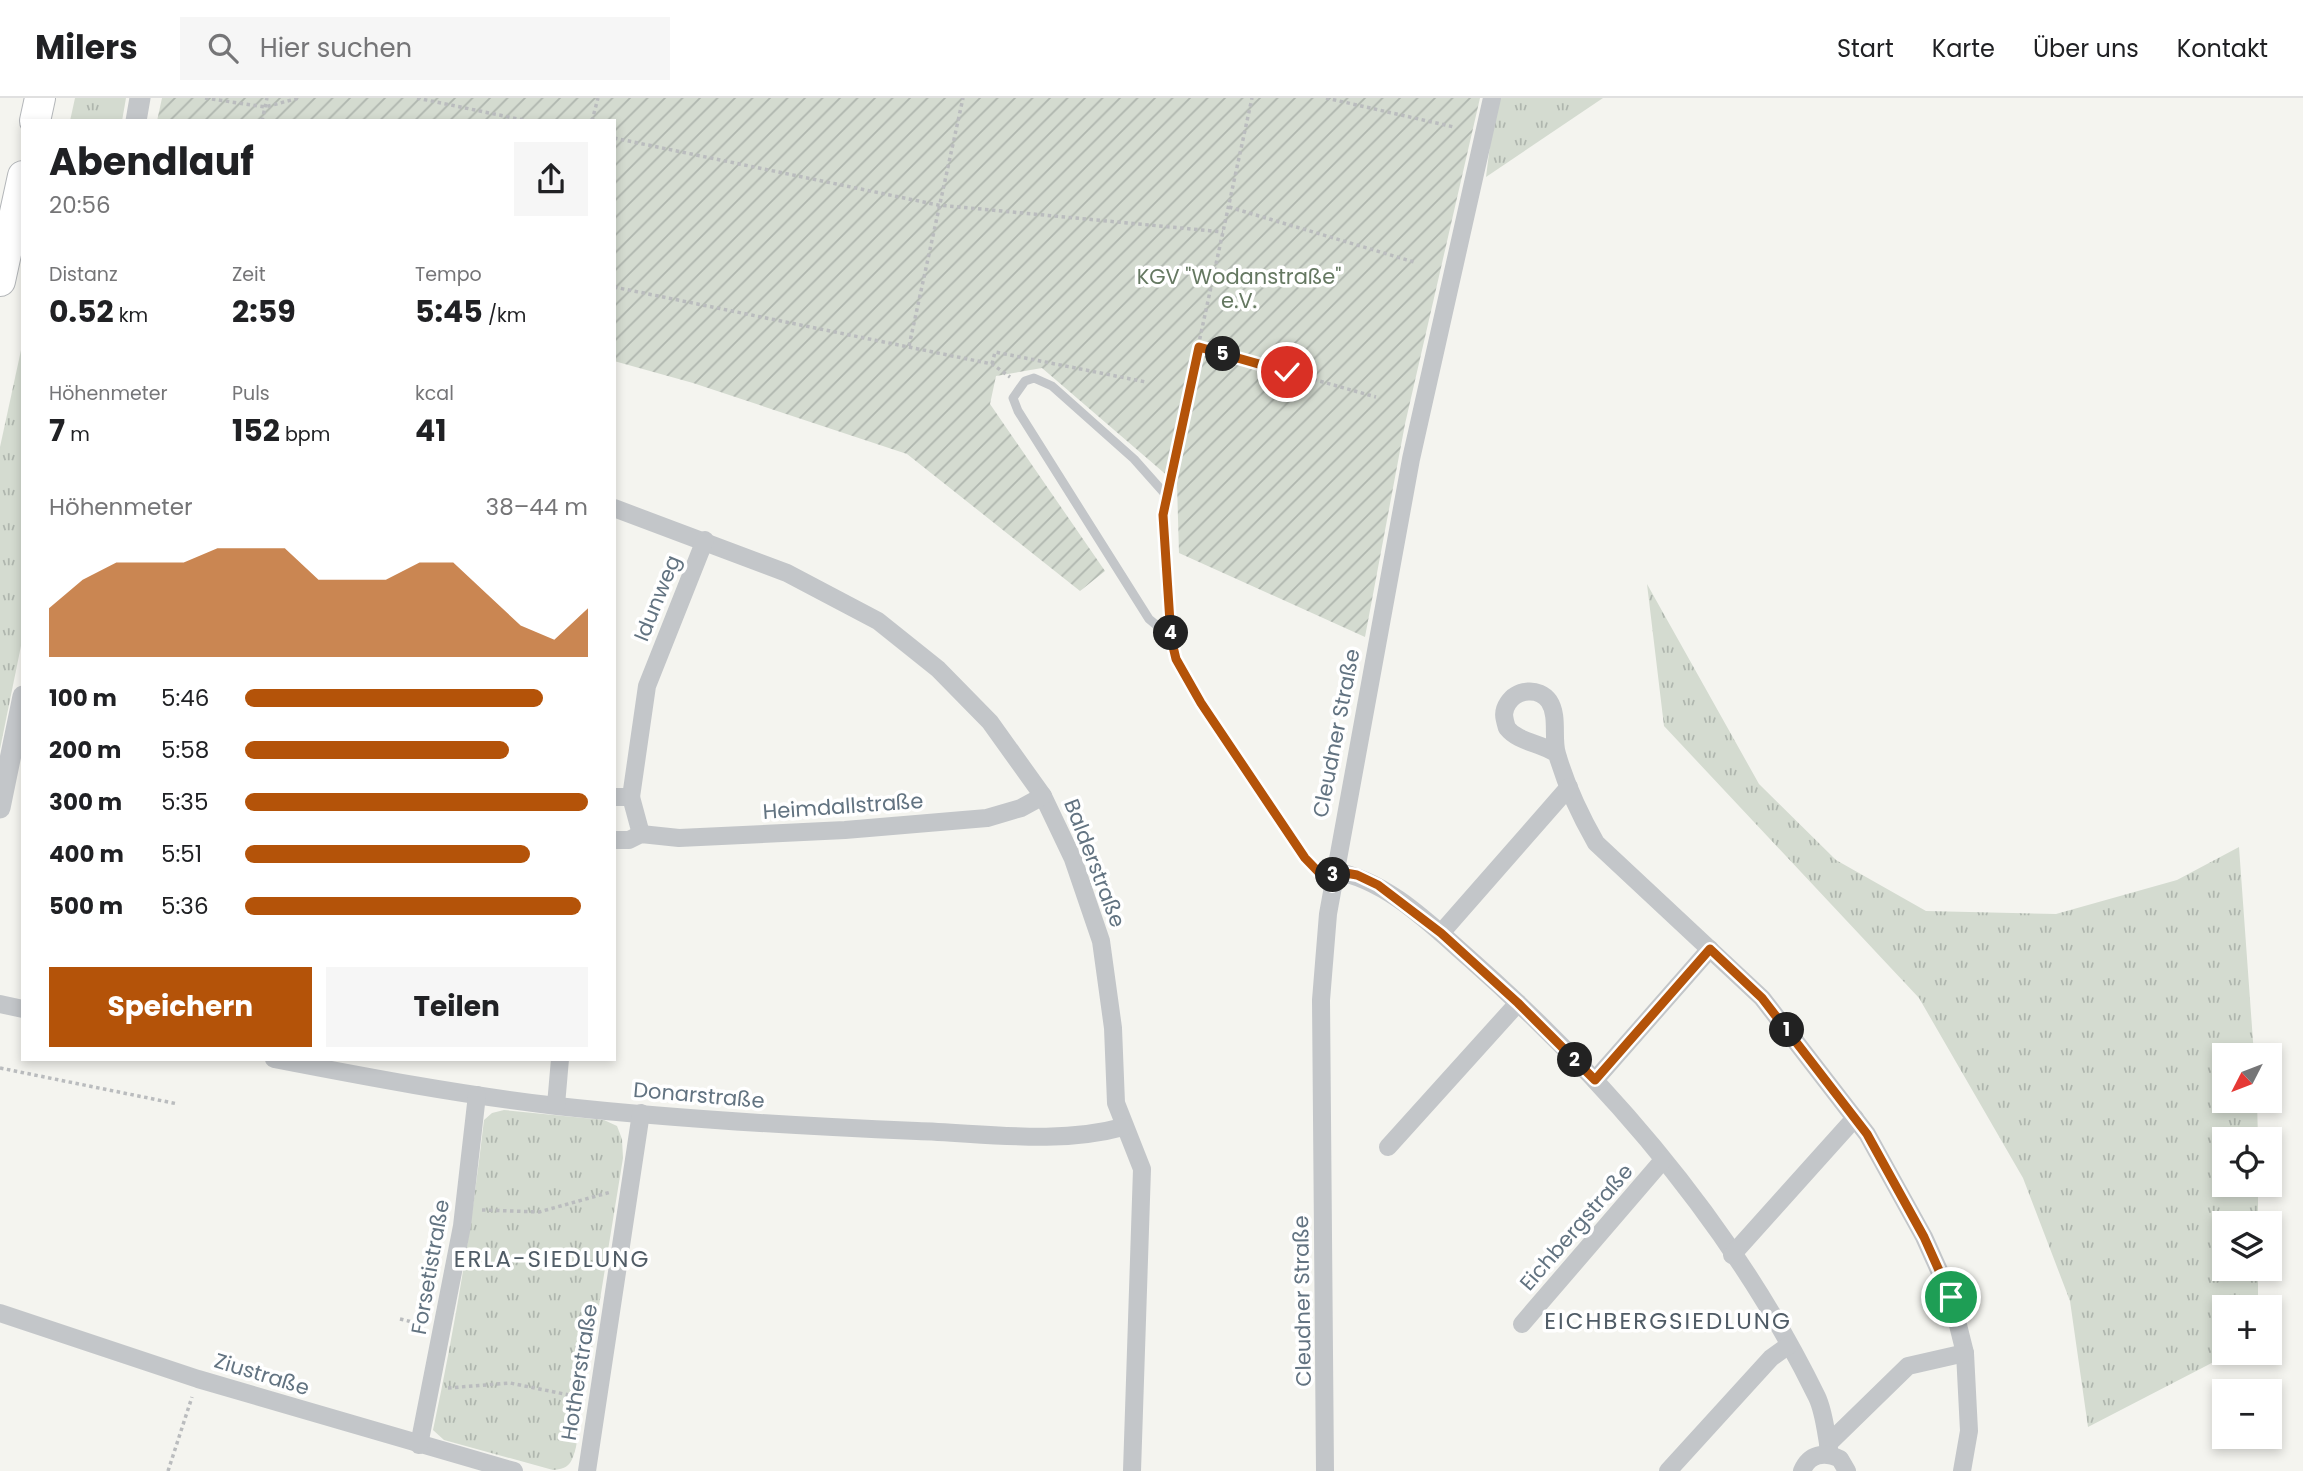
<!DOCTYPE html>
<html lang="de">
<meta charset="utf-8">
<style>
:root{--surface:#fff;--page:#f6f6f6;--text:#202124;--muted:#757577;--line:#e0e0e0;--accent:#b45309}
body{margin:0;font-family:Poppins,sans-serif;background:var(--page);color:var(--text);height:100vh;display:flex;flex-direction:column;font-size:26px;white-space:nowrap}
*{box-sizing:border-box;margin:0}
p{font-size:23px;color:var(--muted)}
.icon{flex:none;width:38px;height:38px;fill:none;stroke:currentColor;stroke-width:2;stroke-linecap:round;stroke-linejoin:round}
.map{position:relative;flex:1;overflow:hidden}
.drawer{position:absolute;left:21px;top:21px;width:595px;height:942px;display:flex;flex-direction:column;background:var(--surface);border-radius:0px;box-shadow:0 4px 10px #0003}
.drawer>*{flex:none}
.needle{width:46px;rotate:228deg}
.controls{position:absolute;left:2212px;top:945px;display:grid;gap:14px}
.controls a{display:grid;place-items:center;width:70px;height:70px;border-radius:0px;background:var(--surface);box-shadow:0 4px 10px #0003;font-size:35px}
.pin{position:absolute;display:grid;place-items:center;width:60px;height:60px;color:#fff;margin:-30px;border:4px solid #fff;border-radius:50%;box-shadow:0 2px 7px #0007}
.km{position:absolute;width:35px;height:35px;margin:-18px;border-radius:50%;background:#222;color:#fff;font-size:19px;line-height:35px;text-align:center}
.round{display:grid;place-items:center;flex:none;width:74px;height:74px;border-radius:0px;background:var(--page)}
.head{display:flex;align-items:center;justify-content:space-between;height:119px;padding:0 28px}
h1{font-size:38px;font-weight:700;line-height:52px}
.metrics{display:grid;grid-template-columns:repeat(3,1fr);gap:10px;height:119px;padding:7px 28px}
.metrics div{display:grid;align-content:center}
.metrics b{font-size:30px;font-weight:700}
.metrics small{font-size:19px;font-weight:400}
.metrics p{font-size:19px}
.chart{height:196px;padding:14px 28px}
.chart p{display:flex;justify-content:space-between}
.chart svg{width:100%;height:126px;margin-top:7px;fill:var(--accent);opacity:.7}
.button{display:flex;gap:14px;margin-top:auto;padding:14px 28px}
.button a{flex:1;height:80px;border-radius:0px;background:var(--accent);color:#fff;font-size:28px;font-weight:700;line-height:80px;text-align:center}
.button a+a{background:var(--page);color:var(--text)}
ul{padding:0 28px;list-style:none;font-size:23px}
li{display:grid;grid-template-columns:112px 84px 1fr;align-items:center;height:52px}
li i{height:18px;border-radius:9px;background:var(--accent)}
header{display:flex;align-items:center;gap:42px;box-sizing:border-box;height:98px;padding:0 35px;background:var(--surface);border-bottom:2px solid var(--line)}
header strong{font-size:33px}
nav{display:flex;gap:38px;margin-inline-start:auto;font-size:24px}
.search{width:490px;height:63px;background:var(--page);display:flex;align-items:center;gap:18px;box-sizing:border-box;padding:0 24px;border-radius:0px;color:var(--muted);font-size:26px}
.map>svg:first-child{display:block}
.grass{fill:url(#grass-tufts)}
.garden{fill:url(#garden-furrows)}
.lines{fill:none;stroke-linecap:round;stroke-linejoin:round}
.motorway-casing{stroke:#b3b6b9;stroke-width:32}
.path{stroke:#babcbe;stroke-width:3.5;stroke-dasharray:3.5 3.5;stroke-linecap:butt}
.service{stroke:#c3c6c9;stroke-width:9}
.minor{stroke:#c3c6c9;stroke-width:18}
.tertiary{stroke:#c3c6c9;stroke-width:21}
.motorway{stroke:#fff;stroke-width:30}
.route-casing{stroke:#fff;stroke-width:14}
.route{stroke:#b45309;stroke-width:9}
.labels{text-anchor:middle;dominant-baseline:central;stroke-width:7;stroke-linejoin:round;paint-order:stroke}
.park-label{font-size:21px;fill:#657861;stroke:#fff}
.street-label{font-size:21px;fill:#627381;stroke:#fff}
.neighbourhood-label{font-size:23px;letter-spacing:2px;fill:#505c66;stroke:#fff}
</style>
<header>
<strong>Milers</strong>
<div class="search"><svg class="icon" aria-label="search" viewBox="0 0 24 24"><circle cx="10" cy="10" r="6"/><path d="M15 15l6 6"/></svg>Hier suchen</div>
<nav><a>Start</a><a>Karte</a><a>Über uns</a><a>Kontakt</a></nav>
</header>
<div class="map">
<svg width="2303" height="1373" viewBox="0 0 2303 1373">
<defs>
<pattern id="grass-tufts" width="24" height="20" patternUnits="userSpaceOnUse" patternTransform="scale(1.75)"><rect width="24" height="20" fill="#d4dbd0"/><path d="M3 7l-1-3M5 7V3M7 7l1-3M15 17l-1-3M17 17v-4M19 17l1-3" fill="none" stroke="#afb6ae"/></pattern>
<pattern id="garden-furrows" width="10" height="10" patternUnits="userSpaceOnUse" patternTransform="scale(1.75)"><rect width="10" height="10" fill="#d4dbd0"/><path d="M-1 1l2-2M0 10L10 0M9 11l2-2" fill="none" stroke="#afb6ae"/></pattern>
</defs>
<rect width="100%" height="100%" fill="#f4f4ef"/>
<!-- grass -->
<g class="grass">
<path d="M75,0h51l-4,23h-52z"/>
<path d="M1496,0h107l-117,79z"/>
<path d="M23,243v295l-23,113v-302z"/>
<path d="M1647,486l112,200 77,76 90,51 130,3 121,-34 62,-33 15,208h-30v46h33l1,38h-34v46h34v38h-34v46h34v38h-34v46h7l-143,74 -18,-126 -47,-123 -104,-180 -255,-272z"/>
<path d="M504,1012l100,10 13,6 5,13 1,19 -47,289c-4,15 -6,22 -23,23l-109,-30 -11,-10c22,-103 39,-205 51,-310l8,-7z"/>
</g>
<!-- garden -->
<path class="garden" d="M162,0h1318l-75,326 -40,213 -186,-84 -2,-69 -135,-116 -46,8 -6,28 115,167 -25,20 -173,-137 -214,-71 -79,-22v-240h-457z"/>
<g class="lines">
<defs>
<g id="motorway">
<path d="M35,23l5,-23"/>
<path d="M0,183l23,-105"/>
</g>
</defs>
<!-- motorway casing -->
<use href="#motorway" class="motorway-casing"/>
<!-- path -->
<g class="path">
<path d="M205,0l60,9 34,-9"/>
<path d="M417,0l111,23"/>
<path d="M1326,0l128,29"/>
<path d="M262,23l5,-23"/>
<path d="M592,23l6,-23"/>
<path d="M614,40l324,67 285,27"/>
<path d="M1229,109l185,55"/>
<path d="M614,189l378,77 18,13"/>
<path d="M909,248l54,-248"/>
<path d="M1199,249l177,50"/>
<path d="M992,266l3,-12 151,30"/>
<path d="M1170,378l82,-378"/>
<path d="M0,970l178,36"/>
<path d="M482,1112l57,2 72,-20"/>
<path d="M400,1221l25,6"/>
<path d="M448,1290l62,-5 69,14"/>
<path d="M168,1373l24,-74"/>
</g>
<!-- service -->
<path class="service" d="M1172,540l-23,-19 -131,-208 -5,-13 12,-17 9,-3 18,8 82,73 32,36c-4,35 -2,131 10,164 11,30 35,59 53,86 33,48 63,99 103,141"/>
<!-- minor -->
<g class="minor">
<path d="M614,410l173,65 91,48 60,48 52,53 53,74 30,63 28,82 12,87 3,75 26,66 -10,302"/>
<path d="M1557,656c-17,-12 -38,-11 -50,-26 -3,-10 -5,-16 1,-25 9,-14 31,-16 41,-2 10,15 3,37 8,53 9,31 23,61 39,89l166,155 105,136 57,103 27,60 14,56 4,78 -7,40"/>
<path d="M614,699h17l10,37"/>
<path d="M631,699l16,-111 58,-146"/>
<path d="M614,742h15l12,-6 38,4 166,-8 142,-12 34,-10 22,-12"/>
<path d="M1334,773c53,9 96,53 136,88 139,123 265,270 347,438 8,17 9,39 13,57"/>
<path d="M1441,835l128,-146"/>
<path d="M0,906l23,5"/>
<path d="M274,961c93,18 188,36 283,47 119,13 240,20 360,25 67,2 141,14 206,-4"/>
<path d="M1595,982l115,-131"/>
<path d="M556,1007l4,-46"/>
<path d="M1388,1049l130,-144"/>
<path d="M1732,1157l123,-137"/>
<path d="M0,1215l198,66 316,92"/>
<path d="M1522,1226l141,-164"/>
<path d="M1828,1346l80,-78 57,-13"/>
<path d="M419,1347l43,-219 15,-131"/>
<path d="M587,1373l54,-358"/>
<path d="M1325,1373l-4,-471 7,-86 83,-455 81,-361"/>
<path d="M1668,1373l103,-113 18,-13"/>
<path d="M1802,1373c7,-17 22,-20 38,-12l7,12"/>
</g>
<!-- tertiary -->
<g class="tertiary">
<path d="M136,23l4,-23"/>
<path d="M0,710l23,-112"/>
</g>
<!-- motorway -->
<use href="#motorway" class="motorway"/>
</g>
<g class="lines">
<defs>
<path id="route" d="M1287,274l-88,-25 -36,168 8,123 5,21 25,44 104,155 27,28 2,-15 23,4 21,10 63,48 77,70 77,77 115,-131 52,49 105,136 57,103 27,60"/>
</defs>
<!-- route casing -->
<use href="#route" class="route-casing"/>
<!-- route -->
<use href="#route" class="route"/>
</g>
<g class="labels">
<!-- park labels -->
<g class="park-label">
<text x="1239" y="178">KGV "Wodanstraße"<tspan x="1239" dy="24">e.V.</tspan></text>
</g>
<!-- street labels -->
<g class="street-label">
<text transform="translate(657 500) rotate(-68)">Idunweg</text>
<text transform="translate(1336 635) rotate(-79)">Cleudner Straße</text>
<text transform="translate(843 708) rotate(-4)">Heimdallstraße</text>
<text transform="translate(1095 765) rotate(69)">Balderstraße</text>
<text transform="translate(699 997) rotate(5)">Donarstraße</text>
<text transform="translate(1576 1129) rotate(-49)">Eichbergstraße</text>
<text transform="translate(430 1169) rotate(-80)">Forsetistraße</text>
<text transform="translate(1302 1203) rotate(-91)">Cleudner Straße</text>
<text transform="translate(579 1274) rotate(-81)">Hotherstraße</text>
<text transform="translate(262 1276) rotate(17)">Ziustraße</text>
</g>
<!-- neighbourhood labels -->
<g class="neighbourhood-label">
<text x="552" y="1161">ERLA-SIEDLUNG</text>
<text x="1668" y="1223">EICHBERGSIEDLUNG</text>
</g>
</g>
</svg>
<div class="controls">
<a><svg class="needle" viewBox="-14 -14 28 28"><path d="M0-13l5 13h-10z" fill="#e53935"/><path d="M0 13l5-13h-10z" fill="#757577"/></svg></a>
<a><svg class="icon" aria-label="locate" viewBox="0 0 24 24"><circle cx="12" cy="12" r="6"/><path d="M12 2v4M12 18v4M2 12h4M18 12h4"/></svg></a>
<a><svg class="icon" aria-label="layers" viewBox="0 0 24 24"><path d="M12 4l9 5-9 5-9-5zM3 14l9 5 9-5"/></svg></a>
<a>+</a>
<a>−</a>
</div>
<div class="pin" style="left:1951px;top:1199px;background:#1e9e55"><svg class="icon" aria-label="arrive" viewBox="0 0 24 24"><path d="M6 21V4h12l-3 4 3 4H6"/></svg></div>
<div class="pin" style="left:1287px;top:274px;background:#d93025"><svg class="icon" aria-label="check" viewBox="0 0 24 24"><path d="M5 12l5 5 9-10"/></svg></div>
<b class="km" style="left:1787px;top:932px">1</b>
<b class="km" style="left:1575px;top:962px">2</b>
<b class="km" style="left:1333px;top:777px">3</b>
<b class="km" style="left:1171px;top:535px">4</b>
<b class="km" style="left:1223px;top:256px">5</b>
<section class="drawer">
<div class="head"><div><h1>Abendlauf</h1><p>20:56</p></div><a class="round"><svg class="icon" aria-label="share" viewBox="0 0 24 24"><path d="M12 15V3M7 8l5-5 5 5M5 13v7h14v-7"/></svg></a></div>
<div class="metrics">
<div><p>Distanz</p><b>0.52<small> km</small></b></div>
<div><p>Zeit</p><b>2:59</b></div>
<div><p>Tempo</p><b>5:45<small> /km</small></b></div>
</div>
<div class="metrics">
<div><p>Höhenmeter</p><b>7<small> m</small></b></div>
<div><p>Puls</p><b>152<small> bpm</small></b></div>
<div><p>kcal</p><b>41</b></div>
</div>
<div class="chart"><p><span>Höhenmeter</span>38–44 m</p>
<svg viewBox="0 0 160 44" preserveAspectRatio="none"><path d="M0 44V27L10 17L20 11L30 11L40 11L50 6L60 6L70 6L80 17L90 17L100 17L110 11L120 11L130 22L140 33L150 38L160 27V44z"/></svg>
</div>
<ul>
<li><b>100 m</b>5:46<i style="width:87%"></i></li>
<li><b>200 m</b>5:58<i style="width:77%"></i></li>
<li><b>300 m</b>5:35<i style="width:100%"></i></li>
<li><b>400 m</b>5:51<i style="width:83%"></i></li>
<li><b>500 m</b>5:36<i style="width:98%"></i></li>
</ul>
<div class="button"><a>Speichern</a><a>Teilen</a></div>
</section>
</div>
